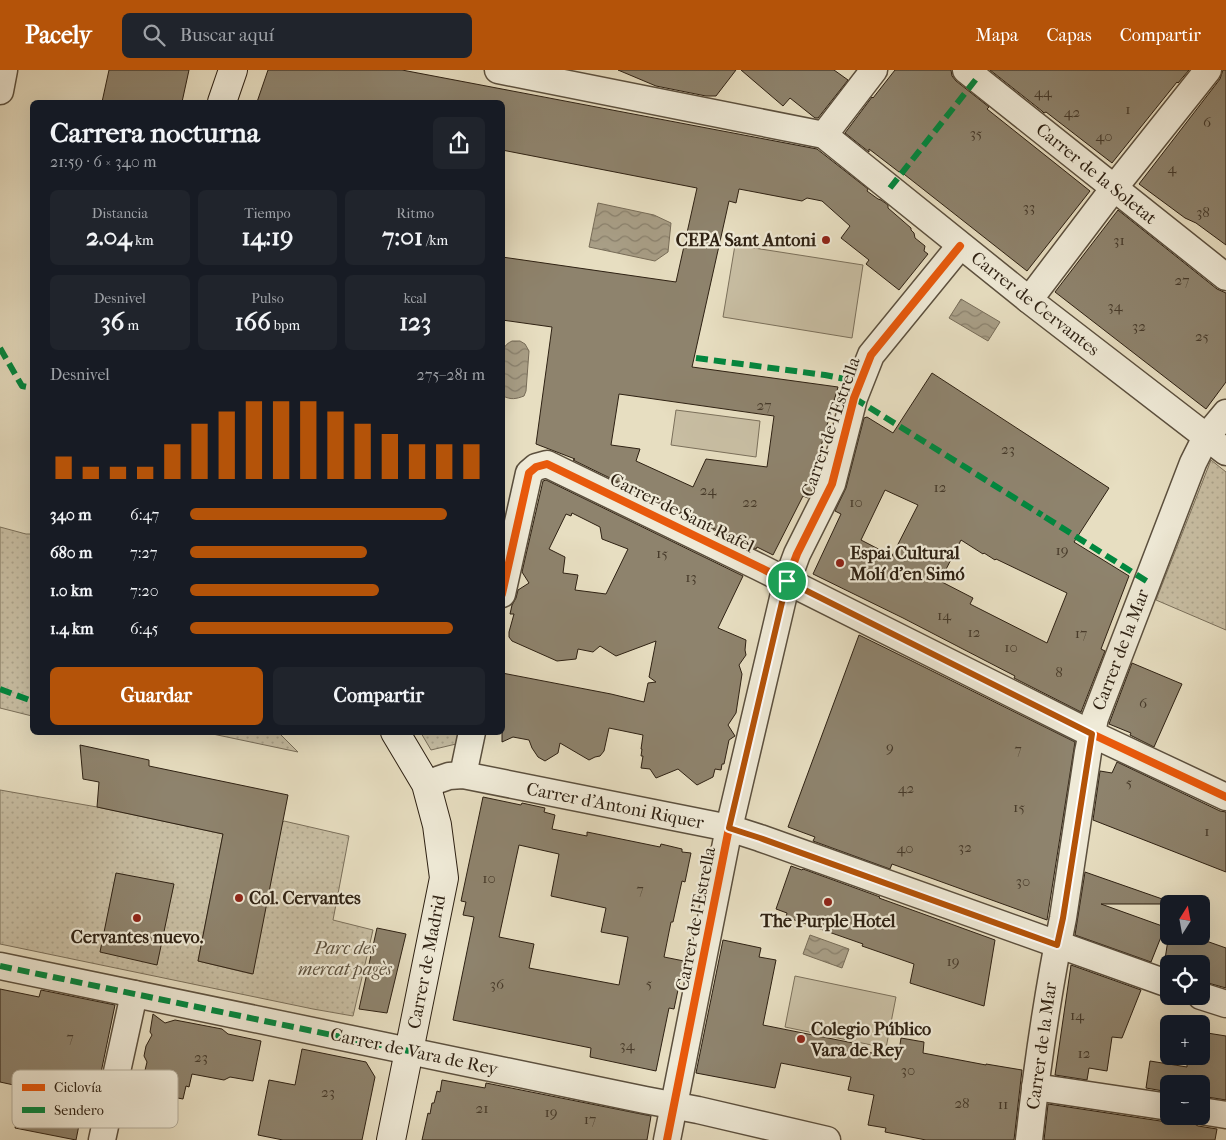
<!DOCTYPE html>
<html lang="es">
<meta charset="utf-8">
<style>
:root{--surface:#171b24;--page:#20242c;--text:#f1f3f6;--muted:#9ea1a6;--accent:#b45309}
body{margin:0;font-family:"IM FELL French Canon",serif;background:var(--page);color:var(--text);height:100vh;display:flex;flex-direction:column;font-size:19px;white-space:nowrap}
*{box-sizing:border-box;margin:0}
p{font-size:16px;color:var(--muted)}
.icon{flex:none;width:28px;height:28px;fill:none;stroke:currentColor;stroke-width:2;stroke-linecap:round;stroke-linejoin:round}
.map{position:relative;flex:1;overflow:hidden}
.details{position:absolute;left:30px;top:30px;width:475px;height:635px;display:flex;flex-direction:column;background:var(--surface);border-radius:8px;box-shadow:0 5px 20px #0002}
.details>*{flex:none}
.needle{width:32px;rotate:11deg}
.controls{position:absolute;left:1160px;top:825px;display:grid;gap:10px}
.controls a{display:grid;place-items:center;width:50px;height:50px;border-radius:8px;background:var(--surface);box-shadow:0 5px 20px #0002;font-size:25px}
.pin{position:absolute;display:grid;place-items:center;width:42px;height:42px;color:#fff;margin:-21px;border:2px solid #fff;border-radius:50%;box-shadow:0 1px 5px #0007}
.round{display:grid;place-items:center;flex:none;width:52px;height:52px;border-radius:8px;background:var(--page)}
.headline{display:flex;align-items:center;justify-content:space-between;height:85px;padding:0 20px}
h1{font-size:28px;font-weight:700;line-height:38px}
.stats{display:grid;grid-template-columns:repeat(3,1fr);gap:8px;height:85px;padding:5px 20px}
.stats div{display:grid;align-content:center;border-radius:8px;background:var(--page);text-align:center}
.stats b{font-size:25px;font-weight:700}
.stats small{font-size:14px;font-weight:400}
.stats p{font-size:14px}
.chart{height:140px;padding:10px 20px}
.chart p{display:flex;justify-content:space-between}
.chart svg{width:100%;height:90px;margin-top:5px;stroke:var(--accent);stroke-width:6}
.button{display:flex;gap:10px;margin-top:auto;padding:10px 20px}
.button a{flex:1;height:58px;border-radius:8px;background:var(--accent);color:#fff;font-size:20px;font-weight:700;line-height:58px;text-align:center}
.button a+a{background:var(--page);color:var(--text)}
ul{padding:0 20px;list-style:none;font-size:16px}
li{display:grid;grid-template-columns:80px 60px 1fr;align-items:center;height:38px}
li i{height:12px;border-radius:6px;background:var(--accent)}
header{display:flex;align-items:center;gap:30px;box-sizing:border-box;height:70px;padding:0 25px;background:var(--accent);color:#fff}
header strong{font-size:24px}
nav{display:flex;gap:28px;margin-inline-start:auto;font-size:18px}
.search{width:350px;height:45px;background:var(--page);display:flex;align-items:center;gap:12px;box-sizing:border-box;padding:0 18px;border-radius:8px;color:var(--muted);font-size:19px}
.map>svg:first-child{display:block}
.grass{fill:url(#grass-dots);stroke:#7b705b}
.pitch{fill:#c8bea3;stroke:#7b705b}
.water{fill:url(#water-waves);stroke:#776c58}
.building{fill:#8e836d;stroke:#2e2113;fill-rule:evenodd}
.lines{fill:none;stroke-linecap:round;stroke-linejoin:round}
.street-casing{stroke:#5c503e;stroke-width:29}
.secondary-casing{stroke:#2e2113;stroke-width:30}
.street{stroke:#efead7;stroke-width:26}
.secondary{stroke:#efead7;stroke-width:28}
.quiet{stroke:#00873e;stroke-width:6;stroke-dasharray:12 6;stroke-linecap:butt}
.cycleway-casing{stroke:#efead7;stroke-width:11}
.cycleway{stroke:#e8590c;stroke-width:8}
.route-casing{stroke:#fff;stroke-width:10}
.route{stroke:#b45309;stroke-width:6}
.poi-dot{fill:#8f2418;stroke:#efead7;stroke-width:2}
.labels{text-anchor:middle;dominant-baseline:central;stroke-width:4.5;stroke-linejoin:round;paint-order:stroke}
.number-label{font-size:15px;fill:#463a2a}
.street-label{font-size:18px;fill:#2e2113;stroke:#efead7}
.poi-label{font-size:18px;font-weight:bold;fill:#2e2113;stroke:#efead7;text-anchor:start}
.park-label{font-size:18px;font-style:italic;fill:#5c503e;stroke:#efead7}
.key{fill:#efead7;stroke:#b5ae9c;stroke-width:1}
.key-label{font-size:14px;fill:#2e2113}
</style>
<header>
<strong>Pacely</strong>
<div class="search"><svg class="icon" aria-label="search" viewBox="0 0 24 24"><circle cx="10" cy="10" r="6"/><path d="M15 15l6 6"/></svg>Buscar aquí</div>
<nav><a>Mapa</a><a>Capas</a><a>Compartir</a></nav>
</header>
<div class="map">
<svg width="1226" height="1070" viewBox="0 0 1226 1070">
<defs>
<pattern id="grass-dots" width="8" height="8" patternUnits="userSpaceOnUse" patternTransform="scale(1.25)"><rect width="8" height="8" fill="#c8bea3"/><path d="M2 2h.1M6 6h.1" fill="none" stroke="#aca38b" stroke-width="1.8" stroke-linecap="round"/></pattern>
<pattern id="water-waves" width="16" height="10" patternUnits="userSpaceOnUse" patternTransform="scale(1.25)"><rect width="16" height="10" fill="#a89e86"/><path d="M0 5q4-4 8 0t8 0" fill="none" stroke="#89806c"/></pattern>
</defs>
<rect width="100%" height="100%" fill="#e7dec1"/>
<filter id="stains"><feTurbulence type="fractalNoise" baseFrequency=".004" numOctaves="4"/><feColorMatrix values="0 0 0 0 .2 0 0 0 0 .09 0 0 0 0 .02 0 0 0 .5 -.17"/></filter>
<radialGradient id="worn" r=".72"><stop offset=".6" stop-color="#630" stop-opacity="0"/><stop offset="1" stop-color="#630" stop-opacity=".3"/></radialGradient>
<!-- grass -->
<g class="grass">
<path d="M1211,390l15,12v158l-70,-30z"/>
<path d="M0,457l26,7h6v182l-32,-8z"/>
<path d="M208,663h71l19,19z"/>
<path d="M421,663h37l-2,11 -25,6z"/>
<path d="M0,720l97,17 126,27 -25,127 54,13 30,-151 2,-2 65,15 -16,84 40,10 -20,86 -40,-7 -313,-65z"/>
</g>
<!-- pitch -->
<g class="pitch">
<path d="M735,175l128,20 -11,73 -129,-21z"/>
<path d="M676,340l84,11 -4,36 -85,-12z"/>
<path d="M795,906l101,21 -10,51 -101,-21z"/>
</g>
<!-- water -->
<g class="water">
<path d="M598,133l56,12 17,8 -3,29 -13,9 -66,-14z"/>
<path d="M961,229l39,23 -12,19 -39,-23z"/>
<path d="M512,271h8l5,3 4,7 -3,40 -2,5c-8,3 -13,4 -21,0 -1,-13 -3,-36 1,-47 1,-4 4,-6 8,-8z"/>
<path d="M810,865l39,14 -7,19 -39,-14z"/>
</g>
<!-- building -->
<g class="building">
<path d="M109,0h80l-7,32h-80z"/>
<path d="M268,0h134l415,79 51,40 -1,2 11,8 3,1 7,5v3l23,20v2l3,3 1,5 10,8 -1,5 4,3 -29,36 -33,-26 3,-4 -28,-22 9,-12 -28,-25 -15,-3 -5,3 -63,-12 -3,14 -7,-2 -37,166 146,20 -25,87 6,1 -1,4 -10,19 -5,-2 -30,59 -16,-8 -1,2 -183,-89 2,-1 -39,-15 16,-117 -50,-7v-63l174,25 21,-94 -195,-38v-48h-245zM619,324l155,22 -7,51 -61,-8 -13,28 -57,-26 4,-12 -29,-4z"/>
<path d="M618,0h118l-20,26h-10l-50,-10z"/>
<path d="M741,0h93l14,10 -30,38h-3l-25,-20 -7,8z"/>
<path d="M895,0h56l1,6 4,5 33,26 -2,2 103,82 -63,80 -127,-100 -1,1 -30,-23v3l-24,-19 27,-36 1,1z"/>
<path d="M990,0h199l-11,13 -1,-1 -65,81 -66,-51 -2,1 -2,-2z"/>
<path d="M1223,0h3v175l-30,-22 -11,-5 -46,-34 81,-105z"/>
<path d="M1118,140l99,79 9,4v89l-20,27 -151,-117z"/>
<path d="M932,303l177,115 -35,54 55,34 -28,73 4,2 -24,61 -67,-34 1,-2 -112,-58 -90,-44 28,-60 -6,-3 11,-23 18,-70 3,-1 26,16zM885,420l33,15 -26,51 -31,-16zM961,470l22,14 1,-1 11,7 1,-1 71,34 -20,50 -77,-39 3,-6 -33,-17z"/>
<path d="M546,410l197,96 -25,52 28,12 -1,10 1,5 -7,10 3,9 -6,39 -8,12 7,11 -6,4 -5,24h-2l-1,6 -6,-1 -2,8 -16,8 -19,-16 -22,9 -6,-9 -9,-1 2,-12h-2l1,-7h-1l2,-14 -34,-7 -5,23 -4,5 -5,1 -6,3 -29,-17 -2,10 -13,8 -7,-4 -6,-9 -3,-8 -16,-3 -11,5v-69l109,21 33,8 4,-19 8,-1 -7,-5 7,-36 -40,15 -16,-10 -7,6 -15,-3 -2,10 -19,2 -45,-20 -3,-4v-5l5,-18h-4l2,-9 4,-7 2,-8 11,-7 -7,-11 21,-91zM572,443l28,14 2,12 26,10 -22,45 -31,-4 3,-15 -15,-2 2,-16 -16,-8 17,-35 5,2z"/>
<path d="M859,565l51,25 165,82 -28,178 -155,-56 -2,5 -77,-28 2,-4 -27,-10z"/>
<path d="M1132,593l50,21 -28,63 -24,-12 1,-2 -22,-9z"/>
<path d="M80,675l69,15v6l139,29 -35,179 -55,-13 25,-127 -126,-27 2,-25 -16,-3z"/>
<path d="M1117,692l103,49 6,1v60l-133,-52 7,-49 12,2z"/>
<path d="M483,727l38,8 1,-2 23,5 -1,4 11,3 -3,14 35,7v-4l73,15 1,-3 21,5v3l9,1 -6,29 -3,-1 -9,41h-2l-7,35 20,4 -10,48 -5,-1 -13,63 -66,-14 1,-9 -138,-28 21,-103 -11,-2 3,-13 -5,-1zM519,775l40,9 -8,42 55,12 -5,24 27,5 -9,48 -90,-17 5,-24 -35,-7z"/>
<path d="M791,796l11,4 1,-1 77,28 -1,1 116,42 -11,66 -74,-23 4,-19 -52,-18 1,-2 -77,-27 1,-4 -11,-4z"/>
<path d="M1085,802l83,29v3h-67l64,23 -14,35 -76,-27z"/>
<path d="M116,803l58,11 -17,81 -57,-13z"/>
<path d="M377,858l29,6 -19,79 -28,-4z"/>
<path d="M1169,863v3h23l34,12v40l-25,-7v-17h-32v4l-5,-2z"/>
<path d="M723,870l38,8 -2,9 17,3 -13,65 95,19 -2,6 42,8 3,-20 23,4 -1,11 63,12v-1l36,6 -8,70h-88l-41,-8 1,-4 -18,-3 6,-30 -26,-5 3,-13 -70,-14 -6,25 -79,-15z"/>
<path d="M1071,895l70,25 -19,48 -10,-1 -5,34 -18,-3 -2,12 -32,-5z"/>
<path d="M0,919l39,8 2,-7 74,15 -17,82 -11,-2 -11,55 -61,-12 8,-41 -23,-5z"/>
<path d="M153,944l12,9 10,-3 47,9 6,5 33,7 -8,40 -23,-4 -6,3 -32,-6 -3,13 -3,-1 -3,13 -43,-8 7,-29 -3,-6 2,-10 6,-11 -2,-3z"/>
<path d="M1201,962l25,4v64l-25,-4v-12h-32v8l-23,-4 4,-27 37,6v-4l8,1 1,-8h5z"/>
<path d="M302,979l64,13 9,15 -13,63h-79l-25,-5 11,-55 26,5z"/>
<path d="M442,1010l43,8 1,-5 165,33 -4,24h-225l6,-27 2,1 2,-11h2l3,-12 3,1z"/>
<path d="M1048,1034l119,18 7,-1 7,-5h6l4,6 7,4 19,3 -2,11h-171z"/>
</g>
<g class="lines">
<defs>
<g id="street">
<path d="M498,0l326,65 205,165 197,152"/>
<path d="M966,0l260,207"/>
<path d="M0,21l4,-21"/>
<path d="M824,65l50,-65"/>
<path d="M1029,230l85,-112 94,-118"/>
<path d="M502,524l27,-121 7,-6 11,-3 212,103 333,167 134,63"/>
<path d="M463,705l9,-43"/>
<path d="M426,714l23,-8 14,-1 266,53 31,10 409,146"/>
<path d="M0,896l645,134 53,10 129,30"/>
<path d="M1201,926l25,8"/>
<path d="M1035,1017l134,20"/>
<path d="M1201,1041l25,4"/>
<path d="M102,1070l32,-146"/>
<path d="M667,1070l62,-312 58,-247 10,-27 35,-70 22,-86 17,-43 89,-109"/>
<path d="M1029,1070c8,-74 19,-149 34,-222l25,-166 7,-34 98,-255 13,-26 20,-24"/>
</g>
<g id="secondary">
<path d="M222,32l11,-32"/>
<path d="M391,1070l53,-262 -7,-53 -11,-41 -31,-52"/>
</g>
</defs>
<!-- street casing -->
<use href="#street" class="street-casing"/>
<!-- secondary casing -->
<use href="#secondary" class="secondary-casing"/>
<!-- street -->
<use href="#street" class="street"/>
<!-- secondary -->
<use href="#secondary" class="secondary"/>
<!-- quiet -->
<g class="quiet">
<path d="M890,118l87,-110"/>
<path d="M0,278l22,38 10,2"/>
<path d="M696,288l129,17 35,7"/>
<path d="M854,328l188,117"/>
<path d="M1045,447l103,65"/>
<path d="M0,619l32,12"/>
<path d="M0,896l409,85"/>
</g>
<defs>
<g id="cycleway">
<path d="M502,524l27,-121 7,-6 11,-3 212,103 333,167 134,63"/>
<path d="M667,1070l62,-312 58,-247 10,-27 35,-70 22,-86 17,-43 89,-109"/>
</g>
</defs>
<!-- cycleway casing -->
<use href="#cycleway" class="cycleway-casing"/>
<!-- cycleway -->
<use href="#cycleway" class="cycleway"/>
</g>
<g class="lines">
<defs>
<path id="route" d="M787,511l305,153 -29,184 -6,27 -297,-107 -31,-10z"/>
</defs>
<!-- route casing -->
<use href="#route" class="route-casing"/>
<!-- route -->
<use href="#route" class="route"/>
</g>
<!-- markers -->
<g class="poi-dot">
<circle cx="826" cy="170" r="5"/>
<circle cx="840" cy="493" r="5"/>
<circle cx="239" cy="828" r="5"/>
<circle cx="828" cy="832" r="5"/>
<circle cx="137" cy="848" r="5"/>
<circle cx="801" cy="969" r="5"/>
</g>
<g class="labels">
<!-- number labels -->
<g class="number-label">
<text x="1043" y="22">44</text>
<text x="1128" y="39">1</text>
<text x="1072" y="42">42</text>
<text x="1207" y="52">6</text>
<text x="976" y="63">35</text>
<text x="1104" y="66">40</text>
<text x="1172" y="98">4</text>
<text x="1029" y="137">33</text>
<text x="1203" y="142">38</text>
<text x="1119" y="170">31</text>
<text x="1182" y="210">27</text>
<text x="1115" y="236">34</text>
<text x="1139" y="256">32</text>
<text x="1202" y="266">25</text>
<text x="764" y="335">27</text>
<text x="1008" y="379">23</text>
<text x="940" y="417">12</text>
<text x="708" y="420">24</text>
<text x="750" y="432">22</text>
<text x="856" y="432">10</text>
<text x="1062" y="480">19</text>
<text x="662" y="483">15</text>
<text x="691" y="507">13</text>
<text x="944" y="545">14</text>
<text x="974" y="562">12</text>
<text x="1081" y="563">17</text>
<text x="1011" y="577">10</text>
<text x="1059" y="602">8</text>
<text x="1143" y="633">6</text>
<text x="890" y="677">9</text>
<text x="1018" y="679">7</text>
<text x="1129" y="712">5</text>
<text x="906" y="718">42</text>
<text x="1019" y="737">15</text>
<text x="1207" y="761">1</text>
<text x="965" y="777">32</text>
<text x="905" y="778">40</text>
<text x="489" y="808">10</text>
<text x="1023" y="811">30</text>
<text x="640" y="819">7</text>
<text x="953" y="891">19</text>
<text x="649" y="913">5</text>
<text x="497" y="914">36</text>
<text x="1077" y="945">14</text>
<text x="70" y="967">7</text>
<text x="627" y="975">34</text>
<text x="1084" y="983">12</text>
<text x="201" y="987">23</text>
<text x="908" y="1000">30</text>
<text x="328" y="1022">23</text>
<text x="962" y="1033">28</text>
<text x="1003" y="1034">11</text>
<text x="482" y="1038">21</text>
<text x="551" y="1042">19</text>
<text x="590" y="1049">17</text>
</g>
<!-- street labels -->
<g class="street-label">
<text transform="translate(1096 104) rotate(39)">Carrer de la Soletat</text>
<text transform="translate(1035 234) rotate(38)">Carrer de Cervantes</text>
<text transform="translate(831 357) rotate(-71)">Carrer de l'Estrella</text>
<text transform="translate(682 443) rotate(26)">Carrer de Sant Rafel</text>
<text transform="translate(1121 580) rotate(-69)">Carrer de la Mar</text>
<text transform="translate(615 736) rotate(11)">Carrer d'Antoni Riquer</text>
<text transform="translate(696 849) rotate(-79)">Carrer de l'Estrella</text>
<text transform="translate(427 892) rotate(-79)">Carrer de Madrid</text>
<text transform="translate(1042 976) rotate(-82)">Carrer de la Mar</text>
<text transform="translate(414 982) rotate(12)">Carrer de Vara de Rey</text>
</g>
<!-- poi labels -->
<g class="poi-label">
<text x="816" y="170" text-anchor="end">CEPA Sant Antoni</text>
<text x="850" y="483">Espai Cultural<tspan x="850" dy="21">Molí d'en Simó</tspan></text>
<text x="249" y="828">Col. Cervantes</text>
<text x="828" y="851" text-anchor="middle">The Purple Hotel</text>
<text x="137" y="867" text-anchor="middle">Cervantes nuevo.</text>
<text x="811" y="959">Colegio Público<tspan x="811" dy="21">Vara de Rey</tspan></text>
</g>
<!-- park labels -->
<g class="park-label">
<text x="345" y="878">Parc des<tspan x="345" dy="21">mercat pagès</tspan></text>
</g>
</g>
<!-- legend -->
<rect x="12" y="1000" width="166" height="58" rx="8" class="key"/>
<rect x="22" y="1014" width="23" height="7" fill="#e8590c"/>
<rect x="22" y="1037" width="23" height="6" fill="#00873e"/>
<g class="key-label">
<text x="54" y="1022">Ciclovía</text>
<text x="54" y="1045">Sendero</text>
</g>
<rect width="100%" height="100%" filter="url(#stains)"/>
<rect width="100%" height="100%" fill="url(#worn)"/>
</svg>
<div class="controls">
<a><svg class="needle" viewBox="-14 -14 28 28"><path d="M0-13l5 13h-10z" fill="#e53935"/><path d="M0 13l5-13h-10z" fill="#9ea1a6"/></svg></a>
<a><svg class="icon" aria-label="locate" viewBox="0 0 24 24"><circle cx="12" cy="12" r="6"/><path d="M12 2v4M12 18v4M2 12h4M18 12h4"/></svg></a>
<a>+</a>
<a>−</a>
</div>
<div class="pin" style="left:787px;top:511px;background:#1e9e55"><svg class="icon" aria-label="arrive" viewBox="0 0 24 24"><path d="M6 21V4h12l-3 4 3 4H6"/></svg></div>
<section class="details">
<div class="headline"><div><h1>Carrera nocturna</h1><p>21:59 · 6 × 340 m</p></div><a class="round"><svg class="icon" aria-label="share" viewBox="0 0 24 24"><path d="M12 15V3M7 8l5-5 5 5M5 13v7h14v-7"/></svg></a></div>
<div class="stats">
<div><p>Distancia</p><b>2.04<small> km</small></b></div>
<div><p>Tiempo</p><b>14:19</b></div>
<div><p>Ritmo</p><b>7:01<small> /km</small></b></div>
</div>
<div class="stats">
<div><p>Desnivel</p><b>36<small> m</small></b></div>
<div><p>Pulso</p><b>166<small> bpm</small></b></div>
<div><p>kcal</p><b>123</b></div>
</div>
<div class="chart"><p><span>Desnivel</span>275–281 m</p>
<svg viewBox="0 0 160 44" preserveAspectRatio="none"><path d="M5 44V33M15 44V38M25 44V38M35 44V38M45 44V27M55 44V17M65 44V11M75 44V6M85 44V6M95 44V6M105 44V11M115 44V17M125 44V22M135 44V27M145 44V27M155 44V27"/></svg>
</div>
<ul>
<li><b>340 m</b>6:47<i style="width:87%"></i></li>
<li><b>680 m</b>7:27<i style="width:60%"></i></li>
<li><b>1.0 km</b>7:20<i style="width:64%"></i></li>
<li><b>1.4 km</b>6:45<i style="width:89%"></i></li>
</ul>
<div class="button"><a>Guardar</a><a>Compartir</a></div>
</section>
</div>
